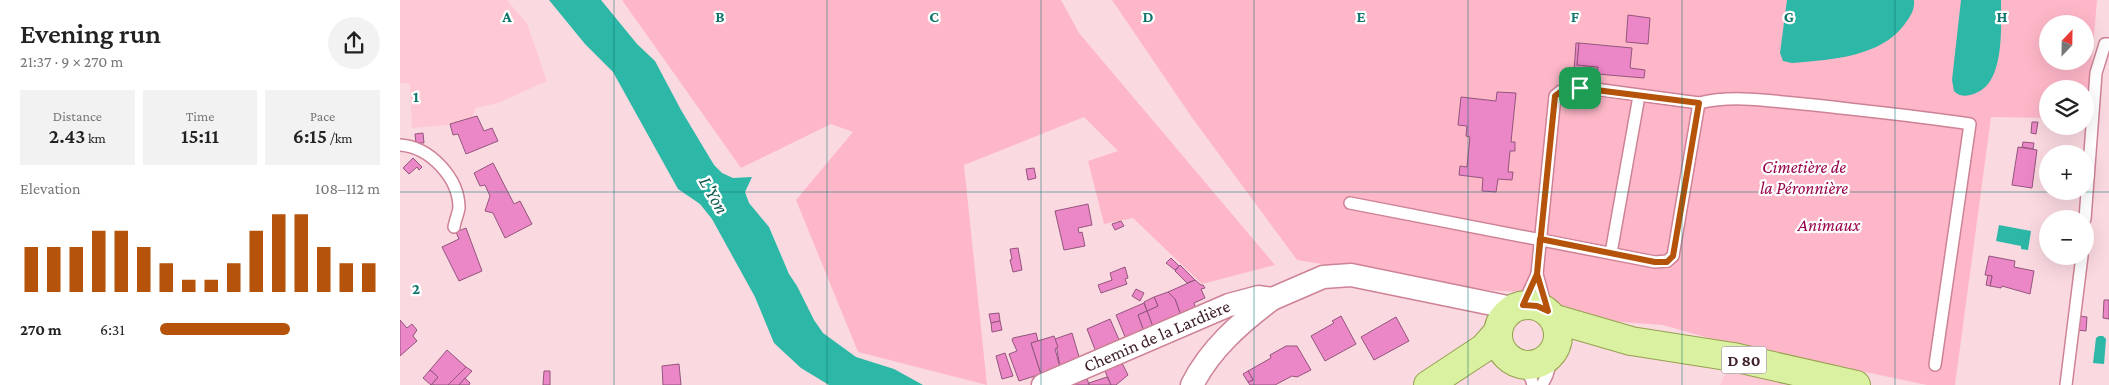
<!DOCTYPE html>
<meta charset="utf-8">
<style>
:root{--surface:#fff;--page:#f2f2f2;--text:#222;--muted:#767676;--accent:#b45309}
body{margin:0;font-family:"Crimson Pro",serif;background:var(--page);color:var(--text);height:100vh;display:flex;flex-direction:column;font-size:19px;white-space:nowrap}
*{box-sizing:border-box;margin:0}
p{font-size:16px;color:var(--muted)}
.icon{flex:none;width:28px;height:28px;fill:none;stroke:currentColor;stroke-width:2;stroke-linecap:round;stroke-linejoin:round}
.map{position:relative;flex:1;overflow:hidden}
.panel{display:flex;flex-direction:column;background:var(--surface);width:400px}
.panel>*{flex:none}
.needle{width:32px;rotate:22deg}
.controls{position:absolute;left:1639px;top:15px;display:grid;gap:10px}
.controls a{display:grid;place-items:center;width:55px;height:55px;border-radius:50%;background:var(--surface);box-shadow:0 5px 20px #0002;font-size:25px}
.pin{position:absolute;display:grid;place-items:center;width:42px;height:42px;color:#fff;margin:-21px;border-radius:10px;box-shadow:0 2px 8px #0006}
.round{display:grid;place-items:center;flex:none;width:52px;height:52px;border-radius:26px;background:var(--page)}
.overview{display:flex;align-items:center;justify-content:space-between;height:85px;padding:0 20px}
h1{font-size:28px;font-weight:600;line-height:38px}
.metrics{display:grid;grid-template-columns:repeat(3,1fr);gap:8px;height:85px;padding:5px 20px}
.metrics div{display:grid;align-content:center;border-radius:0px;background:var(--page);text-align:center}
.metrics b{font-size:21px;font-weight:600}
.metrics small{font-size:14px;font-weight:400}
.metrics p{font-size:14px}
.chart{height:140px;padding:10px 20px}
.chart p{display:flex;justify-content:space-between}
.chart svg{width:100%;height:90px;margin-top:5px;stroke:var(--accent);stroke-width:6}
ul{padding:0 20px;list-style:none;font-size:16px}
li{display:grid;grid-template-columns:80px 60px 1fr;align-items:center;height:38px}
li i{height:12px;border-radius:6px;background:var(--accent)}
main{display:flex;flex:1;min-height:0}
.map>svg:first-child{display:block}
.built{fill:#fec8d5}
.green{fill:#feb7c8;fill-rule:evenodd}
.water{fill:#2cb7a6}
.building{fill:#ec87c7;stroke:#93557c}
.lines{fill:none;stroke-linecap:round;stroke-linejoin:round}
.service-casing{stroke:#ce8296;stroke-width:14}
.minor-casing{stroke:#ce8296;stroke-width:25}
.primary-casing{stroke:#95a14f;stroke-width:30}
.service{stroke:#fff;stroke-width:11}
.minor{stroke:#fff;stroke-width:22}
.primary{stroke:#dbf1a2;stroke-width:28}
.route-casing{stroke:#fff;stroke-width:10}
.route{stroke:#b45309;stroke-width:6}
.grid{fill:none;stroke:#0f766e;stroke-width:1;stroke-opacity:0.55}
.labels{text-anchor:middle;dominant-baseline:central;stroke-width:4.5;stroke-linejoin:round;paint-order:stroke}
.shield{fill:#fff;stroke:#796369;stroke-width:1}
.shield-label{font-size:16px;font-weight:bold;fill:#3f2029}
.park-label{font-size:18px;font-style:italic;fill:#98034a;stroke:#fff}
.street-label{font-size:18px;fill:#3f2029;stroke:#fff}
.water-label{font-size:19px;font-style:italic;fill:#105a51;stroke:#fff}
.grid-label{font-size:16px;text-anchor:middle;font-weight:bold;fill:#0f766e;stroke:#fff;stroke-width:4.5;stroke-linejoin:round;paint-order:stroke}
</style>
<main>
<section class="panel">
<div class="overview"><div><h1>Evening run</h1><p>21:37 · 9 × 270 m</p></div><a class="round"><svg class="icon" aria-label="share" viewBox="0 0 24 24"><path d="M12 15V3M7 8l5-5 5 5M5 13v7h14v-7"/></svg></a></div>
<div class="metrics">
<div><p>Distance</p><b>2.43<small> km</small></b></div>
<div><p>Time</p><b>15:11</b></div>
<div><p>Pace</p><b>6:15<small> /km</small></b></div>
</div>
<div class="chart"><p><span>Elevation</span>108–112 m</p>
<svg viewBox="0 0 160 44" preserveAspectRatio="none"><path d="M5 44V22M15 44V22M25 44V22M35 44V14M45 44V14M55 44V22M65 44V30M75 44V38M85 44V38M95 44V30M105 44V14M115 44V6M125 44V6M135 44V22M145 44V30M155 44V30"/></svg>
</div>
<ul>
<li><b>270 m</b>6:31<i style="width:59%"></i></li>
</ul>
</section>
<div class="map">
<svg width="1709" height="385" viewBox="0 0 1709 385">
<rect width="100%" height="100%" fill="#fbd9e1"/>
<!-- built -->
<g class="built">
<path d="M0,0h107l20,24 20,57 -49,22 -22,5 -4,10 -25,7 -35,3 -2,-44 -10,-1z"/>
<path d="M1327,370l75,15h-82z"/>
</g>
<!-- green -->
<g class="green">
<path d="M222,0h439l18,33 196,232 -73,19 -69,-66 -29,6 -16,-63 30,-10 -34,-34 -120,48 23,220 -129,-33 -62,-152 57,-68 -22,-8 -90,44z"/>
<path d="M712,0h985l-10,119h-2v-30h-37l-1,29 -56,-1 -36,268h-28l-208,-44 -56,-16 -81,-6 -47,-26 -49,-3 -189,-30 -104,-141zM1648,24h37v37h-37z"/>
</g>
<!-- water -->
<g class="water">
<path d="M149,0h52l36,44 18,17 26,49 33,55 8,8 11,5 19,-1 -7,15 4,11 20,24 20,47 8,12 17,34 9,13 33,24 38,12 29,16h-94l-28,-17 -27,-25 -19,-46 -43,-78 -12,-15 -22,-15 -65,-117 -28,-28z"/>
<path d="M1387,0h127c1,10 -4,17 -10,25 -24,32 -74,35 -112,38l-9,-2 -3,-8z"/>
<path d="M1561,0h40c0,27 4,82 -25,93 -9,4 -16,4 -22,-2l-2,-11z"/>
<path d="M1599,225l32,6 -3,19 -7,-1v-3l-25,-5z"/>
<path d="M1699,336h4l3,3 -2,25 -11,-1 3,-25z"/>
</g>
<!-- building -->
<g class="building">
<path d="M1228,15l22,3 -2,26 -22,-2z"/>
<path d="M1176,43h3l-2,22 21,2 -1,7 -23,-3z"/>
<path d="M1179,43l53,5 -2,20 15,2 -1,8 -47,-4 1,-7 -21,-2z"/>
<path d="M1176,72l21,2 -1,4 -20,-2z"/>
<path d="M1097,92l19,1 -5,49h4v9h-5l-2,21h5l-1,8 -14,-1 -2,13 -14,-1 1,-13 -24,-3 1,-9 7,1 3,-30 -4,-1 1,-10 -9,-1 3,-28 35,4z"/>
<path d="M77,116l7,15 8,-3 6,13 -32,13 -8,-20 -5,1 -3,-11z"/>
<path d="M1632,122h6l-2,12 -5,-1z"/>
<path d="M23,133l1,10h-8l-1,-9z"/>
<path d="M1623,142l11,1 -1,6 -11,-2z"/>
<path d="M1618,147l19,3 -5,38 -20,-3z"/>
<path d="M13,158l9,9 -3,3 -2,-3 -8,7 -6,-6z"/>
<path d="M93,163l21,41 6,-3 12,23 -27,14 -12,-25 -8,-2 5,-15 -5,-11 -5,1 -6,-13z"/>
<path d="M634,168l2,10 -8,2 -2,-11z"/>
<path d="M688,204l4,21 -14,3 1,5 3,-1 3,14 -21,4 -9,-39z"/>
<path d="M721,221l3,5 -9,4 -3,-6z"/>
<path d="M66,228l16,43 -23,10 -17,-34 17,-8 -3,-7z"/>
<path d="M618,248l4,22 -9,2 -3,-12 2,-1 -2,-10z"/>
<path d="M1589,256l26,5 -1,6 20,4 -4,23 -28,-8 -1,2 -11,-2 2,-10 -7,-1z"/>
<path d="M771,258l8,8 -4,4 -9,-7z"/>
<path d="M780,265l15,15 -8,3 -12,-12z"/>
<path d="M725,267l3,11 -3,1 2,5 -26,9 -3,-8 14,-5 -2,-7z"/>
<path d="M1588,275l4,1 -2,10 -4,-1z"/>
<path d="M795,280l6,5h2l2,3 -4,1 4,9 -11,5 2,7 -15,6 -6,-17 -7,-7z"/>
<path d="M736,289l8,4 -4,8 -8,-5z"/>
<path d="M768,292l7,7 6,17 -28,11 -6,-16 11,-5 -4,-9z"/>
<path d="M754,297l4,9 -11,5 -3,-9z"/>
<path d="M1704,300h5v19l-6,-1z"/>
<path d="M744,303l3,8 -9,4 6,16 -18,8 -10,-24z"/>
<path d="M747,311l6,16 -9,4 -6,-16z"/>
<path d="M599,313l1,8 -9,2 -2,-9z"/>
<path d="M941,316l15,28 -31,17 -14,-25 23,-13 -2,-2z"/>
<path d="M1679,316l8,1 -1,14 -8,-1z"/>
<path d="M996,317l13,24 -35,19 -13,-23z"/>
<path d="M710,319l10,23 -24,10 -9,-23z"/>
<path d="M0,320l7,8 5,-4 5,6 -4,6 4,5 -17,15z"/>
<path d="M600,321l2,9 -10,2 -1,-9z"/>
<path d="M636,333l2,8 -7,2 10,31 -22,7 -10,-27 8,-3 -5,-11 1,-2z"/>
<path d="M672,333l8,27 -20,7 -5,-28z"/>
<path d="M654,336l4,11 -3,2 5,18 -19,7 -10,-31z"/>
<path d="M886,346h11l14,24 -14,7 -5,-1 -17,9h-25l-2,-3 5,-2 -5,-9 23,-13 -1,-3z"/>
<path d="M47,350l19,17 -18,18h-14l-2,-1 6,-7 -8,-7z"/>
<path d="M605,353l8,23 -11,3 -6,-23z"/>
<path d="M721,361l7,14 -12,10h-5l-9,-21z"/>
<path d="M279,364l2,21h-18l-1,-19z"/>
<path d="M66,367l6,4 -13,14h-11z"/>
<path d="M30,370l8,7 -7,8 -8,-7z"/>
<path d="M144,371h6v14h-7z"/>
<path d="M848,371l5,9 -5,2 -5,-8z"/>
<path d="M707,377l4,8h-22v-2z"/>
<path d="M65,378l5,5 -1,2h-10z"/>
<path d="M665,378h22l2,7h-24z"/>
</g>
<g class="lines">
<defs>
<g id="service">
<path d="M0,145c30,2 59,33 59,63 -1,6 -4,13 -5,19"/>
<path d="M950,203l305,59 12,-1 6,-5 26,-153"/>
<path d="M1685,219l11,-146 9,-29h4"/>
<path d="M1211,253l28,-157"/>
<path d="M1123,305l14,-31"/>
<path d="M1147,311l-10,-37 18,-178 6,-5 19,-4 119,16c37,-9 77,-1 115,2 52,6 104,11 156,19l-35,241"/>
<path d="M1121,364l10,14 2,7"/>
<path d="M1142,385l5,-10 6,-22"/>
<path d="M1666,385l16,-129"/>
</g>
<g id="minor">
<path id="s1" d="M643,385l186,-80 30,-8 13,2 51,-22 28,-2 161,33"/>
<path d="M792,385c18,-36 48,-62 80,-86"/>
</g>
<g id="primary">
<circle cx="1128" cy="335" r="30"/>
<path d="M1155,319l76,22 102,16 123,28"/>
<path d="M1028,385l56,-37 14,-16"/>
</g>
</defs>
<!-- service casing -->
<use href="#service" class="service-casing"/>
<!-- minor casing -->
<use href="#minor" class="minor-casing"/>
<!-- primary casing -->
<use href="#primary" class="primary-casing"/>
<!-- service -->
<use href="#service" class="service"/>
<!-- minor -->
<use href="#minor" class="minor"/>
<!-- primary -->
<use href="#primary" class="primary"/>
</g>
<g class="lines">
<defs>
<path id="route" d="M1180,88l-18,3 -7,5 -18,178 11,37 -11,-5 -14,-1 14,-31 3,-35 115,23h12l6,-6 26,-153 -119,-15"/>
</defs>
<!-- route casing -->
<use href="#route" class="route-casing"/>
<!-- route -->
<use href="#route" class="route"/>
</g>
<!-- grid -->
<path class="grid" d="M214,0v385M427,0v385M641,0v385M854,0v385M1068,0v385M1282,0v385M1495,0v385M0,192h1709"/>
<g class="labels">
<!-- shield labels -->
<rect class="shield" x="1321.5" y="346.5" width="45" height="27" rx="4"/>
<g class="shield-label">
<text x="1344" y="360">D 80</text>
</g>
<!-- park labels -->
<g class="park-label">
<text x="1404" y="167">Cimetière de<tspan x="1404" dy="21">la Péronnière</tspan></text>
<text x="1429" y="225">Animaux</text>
</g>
<!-- street labels -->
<g class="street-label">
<text stroke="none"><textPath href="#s1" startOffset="124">Chemin de la Lardière</textPath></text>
</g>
<!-- water labels -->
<g class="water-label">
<text transform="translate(314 195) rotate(60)">L'Yon</text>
</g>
</g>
<g class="grid-label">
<text x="107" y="22">A</text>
<text x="320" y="22">B</text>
<text x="534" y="22">C</text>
<text x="748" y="22">D</text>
<text x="961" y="22">E</text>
<text x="1175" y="22">F</text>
<text x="1389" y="22">G</text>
<text x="1602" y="22">H</text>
<text x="16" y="102">1</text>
<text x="16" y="294">2</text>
</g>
</svg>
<div class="controls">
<a><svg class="needle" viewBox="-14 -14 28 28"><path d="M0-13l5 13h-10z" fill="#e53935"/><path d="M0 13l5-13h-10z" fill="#767676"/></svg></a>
<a><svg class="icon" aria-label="layers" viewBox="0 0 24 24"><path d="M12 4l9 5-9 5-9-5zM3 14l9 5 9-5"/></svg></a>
<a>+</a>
<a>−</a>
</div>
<div class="pin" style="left:1180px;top:88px;background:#1e9e55"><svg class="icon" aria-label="arrive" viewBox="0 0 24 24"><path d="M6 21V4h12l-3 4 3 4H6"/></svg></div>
</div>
</main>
